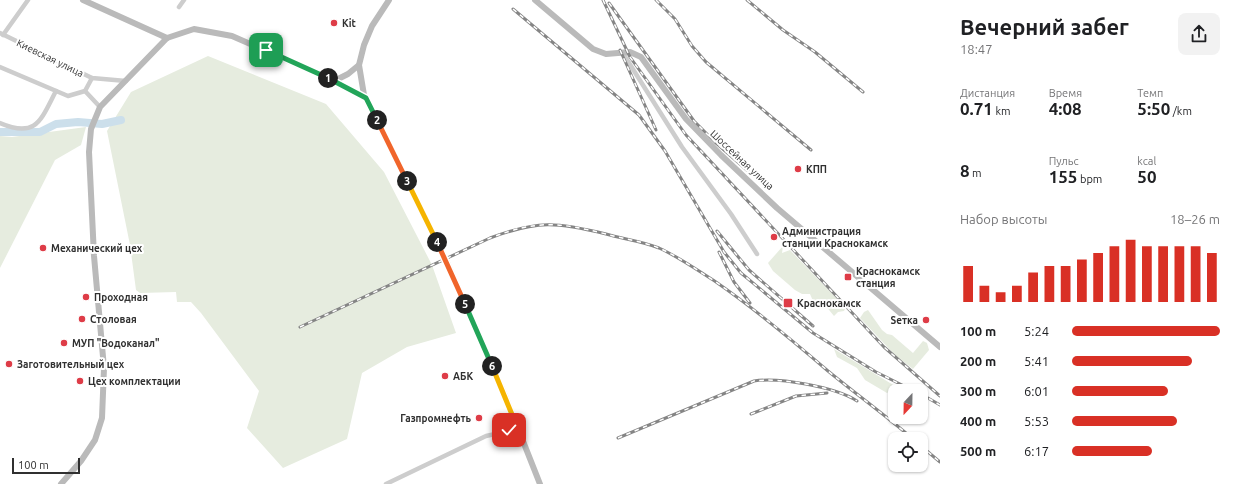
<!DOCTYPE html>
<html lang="ru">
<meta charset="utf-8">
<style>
:root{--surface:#fff;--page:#f2f2f2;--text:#202124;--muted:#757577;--accent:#d93025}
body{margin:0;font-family:Ubuntu,sans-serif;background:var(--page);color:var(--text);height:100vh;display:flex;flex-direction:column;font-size:15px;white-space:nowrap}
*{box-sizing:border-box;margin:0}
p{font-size:13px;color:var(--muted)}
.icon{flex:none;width:22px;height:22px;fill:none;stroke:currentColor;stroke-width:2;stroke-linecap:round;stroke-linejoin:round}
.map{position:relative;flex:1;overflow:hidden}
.details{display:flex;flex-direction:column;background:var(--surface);width:300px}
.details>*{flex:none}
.needle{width:26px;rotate:202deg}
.buttons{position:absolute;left:888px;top:384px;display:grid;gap:8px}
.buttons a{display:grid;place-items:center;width:40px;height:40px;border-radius:8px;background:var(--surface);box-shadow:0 1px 3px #0004;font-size:20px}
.scale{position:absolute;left:12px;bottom:10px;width:68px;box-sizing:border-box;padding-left:4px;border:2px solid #303030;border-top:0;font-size:11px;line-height:14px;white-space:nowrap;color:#303030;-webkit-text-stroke:3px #fff;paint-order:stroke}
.pin{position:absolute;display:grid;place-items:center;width:34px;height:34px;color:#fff;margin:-17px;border-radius:8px;box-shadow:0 2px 6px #0006}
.km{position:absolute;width:20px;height:20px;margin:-10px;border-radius:50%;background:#222;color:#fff;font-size:11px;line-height:20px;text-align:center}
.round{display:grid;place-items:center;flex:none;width:42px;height:42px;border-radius:8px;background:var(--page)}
.summary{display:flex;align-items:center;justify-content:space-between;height:68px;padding:0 20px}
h1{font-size:22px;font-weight:600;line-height:30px}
.metrics{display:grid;grid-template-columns:repeat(3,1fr);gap:6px;height:68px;padding:4px 20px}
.metrics div{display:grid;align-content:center}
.metrics b{font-size:17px;font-weight:600}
.metrics small{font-size:11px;font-weight:400}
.metrics p{font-size:11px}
.chart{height:112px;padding:8px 20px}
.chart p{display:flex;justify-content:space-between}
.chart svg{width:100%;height:72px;margin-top:4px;stroke:var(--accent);stroke-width:6}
ul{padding:0 20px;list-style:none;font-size:13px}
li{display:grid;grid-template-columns:64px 48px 1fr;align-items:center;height:30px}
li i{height:10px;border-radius:5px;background:var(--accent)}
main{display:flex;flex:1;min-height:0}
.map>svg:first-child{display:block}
.green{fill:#e6ecdf}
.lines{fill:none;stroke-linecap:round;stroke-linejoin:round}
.river{stroke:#ccdfeb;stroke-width:8}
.street{stroke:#cdcdcd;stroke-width:4.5}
.secondary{stroke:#bababa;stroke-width:6}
.rail-casing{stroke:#858585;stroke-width:3}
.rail{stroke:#fff;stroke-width:1.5;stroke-dasharray:4.5;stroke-linecap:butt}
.split-1-casing{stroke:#fff;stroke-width:8}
.split-2-casing{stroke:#fff;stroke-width:8}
.split-3-casing{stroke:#fff;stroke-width:8}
.split-4-casing{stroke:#fff;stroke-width:8}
.split-5-casing{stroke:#fff;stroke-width:8}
.split-6-casing{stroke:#fff;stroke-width:8}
.split-7-casing{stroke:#fff;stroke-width:8}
.split-1{stroke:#22a559;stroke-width:5}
.split-2{stroke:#22a559;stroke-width:5}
.split-3{stroke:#f0652b;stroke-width:5}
.split-4{stroke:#f5b400;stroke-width:5}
.split-5{stroke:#f0652b;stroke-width:5}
.split-6{stroke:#22a559;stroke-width:5}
.split-7{stroke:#f5b400;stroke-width:5}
.poi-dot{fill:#de3c47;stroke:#fff;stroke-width:1.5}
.labels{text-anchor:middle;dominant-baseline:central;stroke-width:4;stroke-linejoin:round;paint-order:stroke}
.poi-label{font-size:10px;font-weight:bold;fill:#303030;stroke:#fff;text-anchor:start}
.street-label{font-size:10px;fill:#303030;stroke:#fff}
</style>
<main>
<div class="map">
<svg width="940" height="484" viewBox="0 0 940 484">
<rect width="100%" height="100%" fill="#fff"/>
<!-- green -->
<g class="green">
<path d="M208,56l118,48 58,68 48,93 24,68 -49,14 -45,26 -15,66 -64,29 -36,-40 12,-37 -58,-78 -10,-11h-14l-1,-10 -36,1 -4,-3 -6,-45 -23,-114 24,-39z"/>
<path d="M86,127l-5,18 -26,15 -55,108v-132l12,1z"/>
<path d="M783,246l-1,7 8,-3 51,53 1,4 3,2 -1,2 -6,1 -4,4 -9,-11 -12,-4 -3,-7h-8l-7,-4 -22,-19 -5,-8z"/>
<path d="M868,310l14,20 5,4 5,1 21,18 10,-12 4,2 2,7 -16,19 -18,-14 -35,-37 4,-6z"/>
<path d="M834,349l61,37 2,3h-5l-5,4 -22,-13 -8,-12 -20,-11z"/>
</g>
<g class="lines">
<!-- river -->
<path class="river" d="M0,132h40l16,-8 22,-2 24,2 19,-4"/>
<!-- street -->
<g class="street">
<path d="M179,7l5,-7"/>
<path d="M0,33l92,45 34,3"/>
<path d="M3,35l25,-35"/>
<path d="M624,55l58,92 49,67 26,40"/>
<path d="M0,67l68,29 17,-5 15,16"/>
<path d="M85,91l7,-13"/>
<path d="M0,123c37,16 41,-4 56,-32"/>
<path d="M386,484l100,-48 32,-7"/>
</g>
<!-- secondary -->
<g class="secondary">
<path d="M83,0l84,38"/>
<path d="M535,0l58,49 13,5 24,-2 11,5 45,62 35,36 56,53 163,139"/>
<path d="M359,65l5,30 81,163 61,140 34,86"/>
<path d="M334,81l14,-7 11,-9 5,-20 8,-19 17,-26"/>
<path d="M61,484l20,-23 14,-21 7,-22 2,-50 -10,-112 -5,-104 2,-23 9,-22 67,-69 27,-9 38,7 102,45 32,17"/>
</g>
<defs>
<g id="rail">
<path d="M603,0l27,57 56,78 198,212 56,49"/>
<path d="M656,0l19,19 17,27 14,16 105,88"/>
<path d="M747,0l36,30 32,22 48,40"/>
<path d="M609,3l85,118 21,21 33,29"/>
<path d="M513,9l126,106 26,36 59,101 17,21 72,60 63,39 38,19"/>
<path d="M620,50l36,80"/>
<path d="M717,231l32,39 64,56"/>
<path d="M719,252l15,30 16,21"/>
<path d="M300,327l190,-89c48,-18 67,-16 116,-4 17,5 36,7 53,14 20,9 38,22 57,34 39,27 76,58 112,89 28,23 57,44 85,68"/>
<path d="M921,394l19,11"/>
<path d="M751,414l45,-18 31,-3"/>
<path d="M618,438l136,-57c25,-4 82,6 103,20"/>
<path d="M921,446l19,16"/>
</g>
</defs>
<!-- rail casing -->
<use href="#rail" class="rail-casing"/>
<!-- rail -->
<use href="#rail" class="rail"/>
</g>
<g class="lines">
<defs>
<path id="split-1" d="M266,50l62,28"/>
<path id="split-2" d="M328,78l38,20 11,22"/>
<path id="split-3" d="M377,120l30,61"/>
<path id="split-4" d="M407,181l30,61"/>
<path id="split-5" d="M437,242l28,62"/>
<path id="split-6" d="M465,304l27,62"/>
<path id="split-7" d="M492,366l26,63 -9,1"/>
</defs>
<!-- split-1 casing -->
<use href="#split-1" class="split-1-casing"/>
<!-- split-2 casing -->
<use href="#split-2" class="split-2-casing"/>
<!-- split-3 casing -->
<use href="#split-3" class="split-3-casing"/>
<!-- split-4 casing -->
<use href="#split-4" class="split-4-casing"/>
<!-- split-5 casing -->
<use href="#split-5" class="split-5-casing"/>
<!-- split-6 casing -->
<use href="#split-6" class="split-6-casing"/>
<!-- split-7 casing -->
<use href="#split-7" class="split-7-casing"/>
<!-- split-1 -->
<use href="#split-1" class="split-1"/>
<!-- split-2 -->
<use href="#split-2" class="split-2"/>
<!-- split-3 -->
<use href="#split-3" class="split-3"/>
<!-- split-4 -->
<use href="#split-4" class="split-4"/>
<!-- split-5 -->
<use href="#split-5" class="split-5"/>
<!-- split-6 -->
<use href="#split-6" class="split-6"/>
<!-- split-7 -->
<use href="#split-7" class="split-7"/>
</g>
<!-- markers -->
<g class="poi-dot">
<circle cx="334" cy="23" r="4"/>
<circle cx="798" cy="169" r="4"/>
<circle cx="774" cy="237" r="4"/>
<circle cx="43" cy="248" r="4"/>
<rect x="844" y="273" width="8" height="8" rx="2"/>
<circle cx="86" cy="297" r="4"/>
<rect x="783" y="298" width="10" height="10" rx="2"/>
<circle cx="82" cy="319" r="4"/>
<circle cx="926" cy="320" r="4"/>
<circle cx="64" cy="343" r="4"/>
<circle cx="9" cy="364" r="4"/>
<circle cx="445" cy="376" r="4"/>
<circle cx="80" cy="381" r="4"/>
<circle cx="479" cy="418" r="4"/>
</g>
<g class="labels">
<!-- poi labels -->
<g class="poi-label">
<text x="342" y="23">Kit</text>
<text x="806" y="169">КПП</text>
<text x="782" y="231">Администрация<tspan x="782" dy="12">станции Краснокамск</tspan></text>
<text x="51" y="248">Механический цех</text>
<text x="856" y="271">Краснокамск<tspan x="856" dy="12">станция</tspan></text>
<text x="94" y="297">Проходная</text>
<text x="797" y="303">Краснокамск</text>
<text x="90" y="319">Столовая</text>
<text x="918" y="320" text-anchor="end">Sетка</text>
<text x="72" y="343">МУП "Водоканал"</text>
<text x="17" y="364">Заготовительный цех</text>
<text x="453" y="376">АБК</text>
<text x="88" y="381">Цех комплектации</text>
<text x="471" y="418" text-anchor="end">Газпромнефть</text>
</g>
<!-- street labels -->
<g class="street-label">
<text transform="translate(50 58) rotate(26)">Киевская улица</text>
<text transform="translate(742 160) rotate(43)">Шоссейная улица</text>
</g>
</g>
</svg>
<div class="buttons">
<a><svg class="needle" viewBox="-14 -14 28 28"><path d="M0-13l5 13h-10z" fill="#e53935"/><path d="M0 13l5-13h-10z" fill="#757577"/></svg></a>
<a><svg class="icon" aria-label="locate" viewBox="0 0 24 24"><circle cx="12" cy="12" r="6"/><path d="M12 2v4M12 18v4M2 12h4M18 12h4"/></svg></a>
</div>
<div class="scale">100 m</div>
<div class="pin" style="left:266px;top:50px;background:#1e9e55"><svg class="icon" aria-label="arrive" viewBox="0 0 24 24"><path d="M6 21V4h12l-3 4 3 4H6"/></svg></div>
<div class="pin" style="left:509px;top:430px;background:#d93025"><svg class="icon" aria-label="check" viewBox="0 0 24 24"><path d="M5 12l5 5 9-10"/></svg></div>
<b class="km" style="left:328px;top:78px">1</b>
<b class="km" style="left:377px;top:120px">2</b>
<b class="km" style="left:407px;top:181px">3</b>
<b class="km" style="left:437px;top:242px">4</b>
<b class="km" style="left:465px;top:304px">5</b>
<b class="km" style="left:492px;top:366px">6</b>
</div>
<section class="details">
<div class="summary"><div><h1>Вечерний забег</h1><p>18:47</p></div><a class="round"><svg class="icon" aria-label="share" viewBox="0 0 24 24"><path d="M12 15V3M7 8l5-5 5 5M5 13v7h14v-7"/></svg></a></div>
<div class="metrics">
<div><p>Дистанция</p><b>0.71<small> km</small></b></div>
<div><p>Время</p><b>4:08</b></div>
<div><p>Темп</p><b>5:50<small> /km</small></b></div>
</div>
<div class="metrics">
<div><b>8<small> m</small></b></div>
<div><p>Пульс</p><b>155<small> bpm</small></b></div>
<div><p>kcal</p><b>50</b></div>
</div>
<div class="chart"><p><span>Набор высоты</span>18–26 m</p>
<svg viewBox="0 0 160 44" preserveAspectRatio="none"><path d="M5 44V22M15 44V34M25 44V38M35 44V34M45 44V26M55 44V22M65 44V22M75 44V18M85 44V14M95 44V10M105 44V6M115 44V10M125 44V10M135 44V10M145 44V10M155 44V14"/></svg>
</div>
<ul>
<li><b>100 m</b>5:24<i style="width:100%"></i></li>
<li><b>200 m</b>5:41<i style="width:81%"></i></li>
<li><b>300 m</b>6:01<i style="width:65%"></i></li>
<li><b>400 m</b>5:53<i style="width:71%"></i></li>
<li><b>500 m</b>6:17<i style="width:54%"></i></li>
</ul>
</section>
</main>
